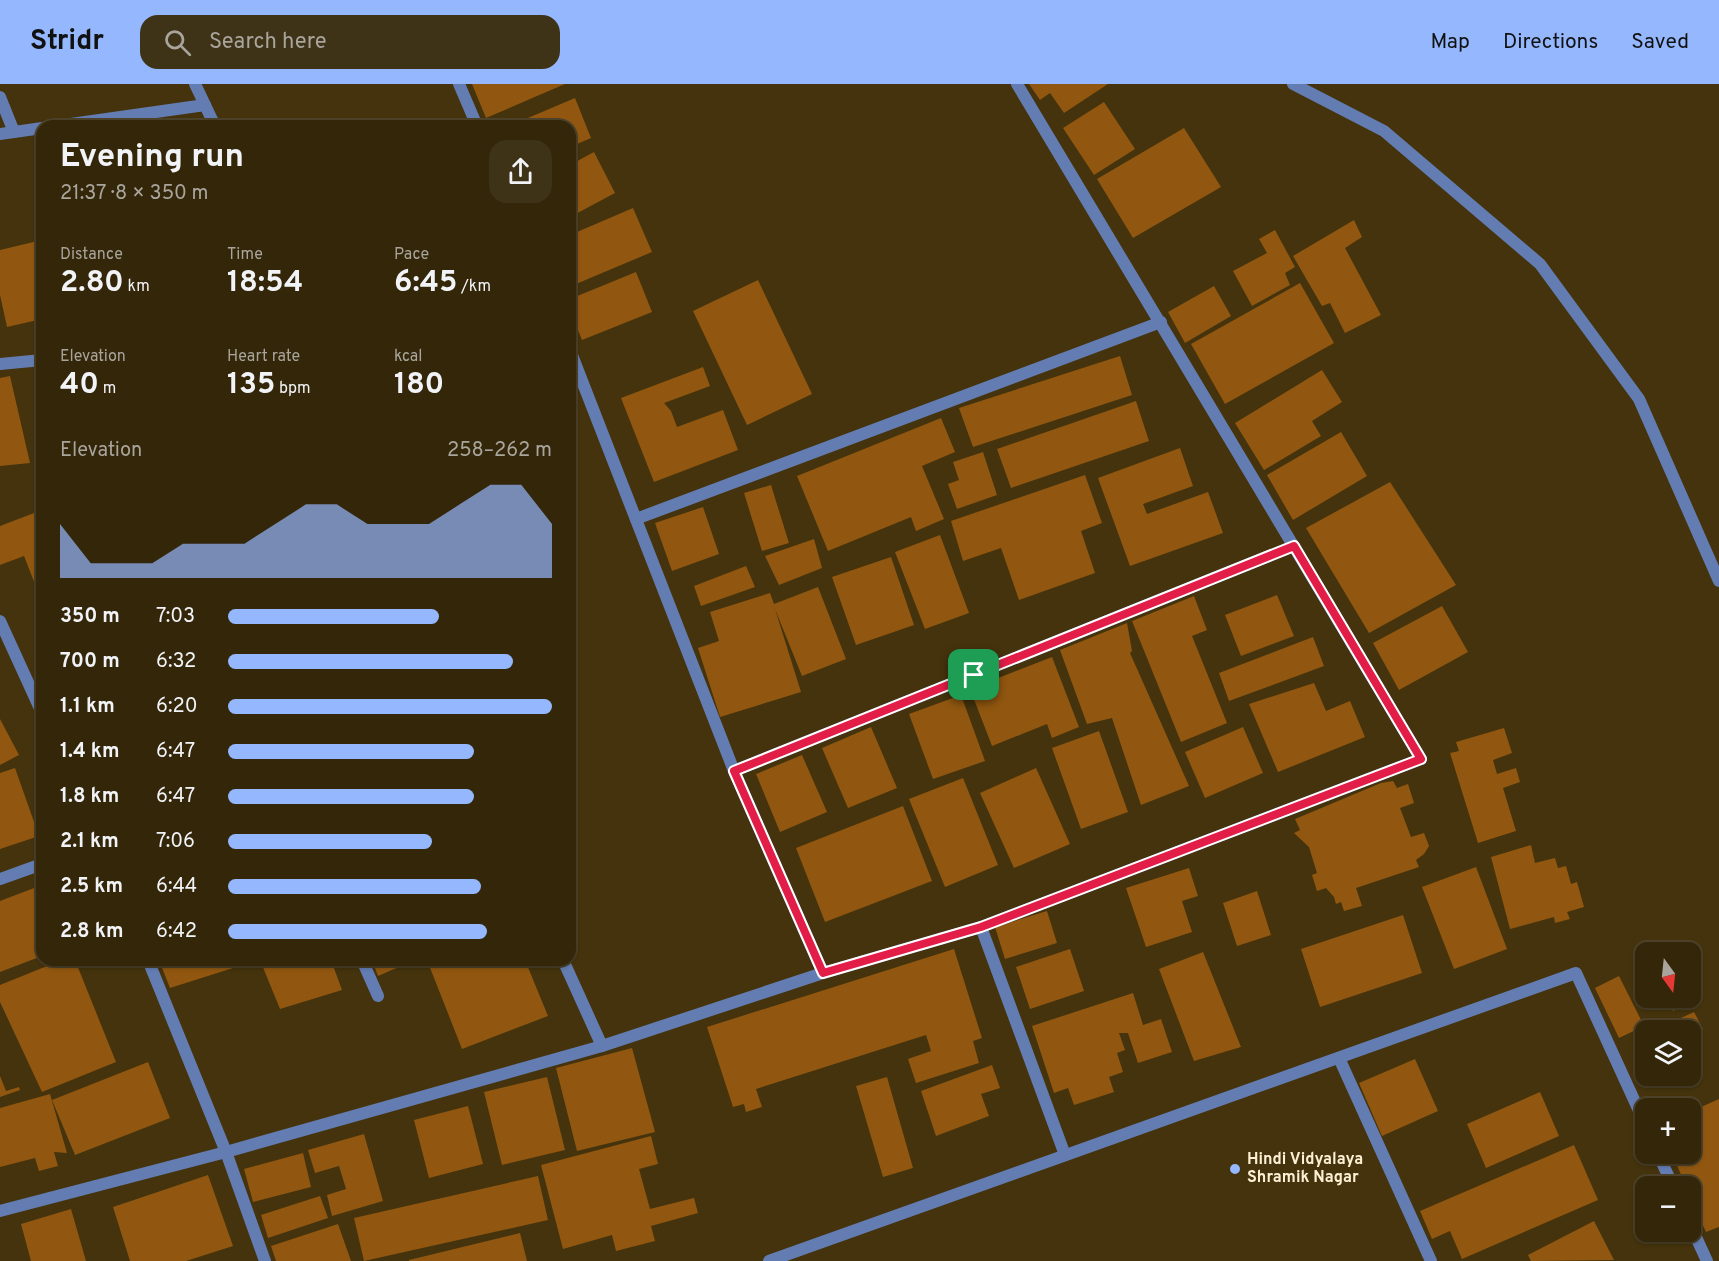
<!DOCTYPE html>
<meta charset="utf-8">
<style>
:root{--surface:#332609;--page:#3e3217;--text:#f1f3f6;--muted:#a9a59c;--line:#4e432a;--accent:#94b7fd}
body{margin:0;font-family:Overpass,sans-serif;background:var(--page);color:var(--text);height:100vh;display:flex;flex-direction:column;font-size:22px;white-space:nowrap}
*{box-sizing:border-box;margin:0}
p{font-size:20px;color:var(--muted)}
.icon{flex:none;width:33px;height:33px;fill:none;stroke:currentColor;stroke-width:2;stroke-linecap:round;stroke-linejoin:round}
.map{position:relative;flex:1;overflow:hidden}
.details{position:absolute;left:36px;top:36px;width:540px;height:846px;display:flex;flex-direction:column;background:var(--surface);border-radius:18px;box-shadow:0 2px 4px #0004,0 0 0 2px var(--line)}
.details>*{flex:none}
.needle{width:39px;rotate:165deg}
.controls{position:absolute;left:1635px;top:858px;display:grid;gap:12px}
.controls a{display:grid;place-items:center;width:66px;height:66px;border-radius:12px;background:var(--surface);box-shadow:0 2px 4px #0004,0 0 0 2px var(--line);font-size:30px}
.pin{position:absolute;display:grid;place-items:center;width:51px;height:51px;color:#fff;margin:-26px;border-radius:12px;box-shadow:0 3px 9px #0006}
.round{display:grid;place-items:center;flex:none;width:63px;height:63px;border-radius:18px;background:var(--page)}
.headline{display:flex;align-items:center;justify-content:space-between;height:102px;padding:0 24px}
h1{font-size:33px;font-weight:700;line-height:45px}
.stats{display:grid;grid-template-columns:repeat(3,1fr);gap:9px;height:102px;padding:6px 24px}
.stats div{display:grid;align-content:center}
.stats b{font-size:30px;font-weight:700}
.stats small{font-size:16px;font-weight:400}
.stats p{font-size:16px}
.chart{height:168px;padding:12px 24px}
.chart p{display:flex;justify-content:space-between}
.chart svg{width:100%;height:108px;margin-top:6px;fill:var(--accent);opacity:.7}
ul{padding:0 24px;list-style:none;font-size:20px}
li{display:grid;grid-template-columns:96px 72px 1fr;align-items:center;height:45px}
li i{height:15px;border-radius:8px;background:var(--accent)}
header{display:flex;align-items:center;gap:36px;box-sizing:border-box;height:84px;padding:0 30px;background:var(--accent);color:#111}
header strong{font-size:28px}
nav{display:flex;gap:33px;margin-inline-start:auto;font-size:21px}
.search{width:420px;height:54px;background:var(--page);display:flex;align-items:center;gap:15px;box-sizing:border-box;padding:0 21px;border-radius:18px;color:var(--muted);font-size:22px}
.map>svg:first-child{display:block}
.building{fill:#915710}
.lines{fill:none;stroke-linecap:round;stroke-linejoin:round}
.street{stroke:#637db3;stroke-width:12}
.route-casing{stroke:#fff;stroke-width:12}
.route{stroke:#e11d48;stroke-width:8}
.poi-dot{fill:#94b7fd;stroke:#44330c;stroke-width:2}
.labels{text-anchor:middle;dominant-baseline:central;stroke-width:5;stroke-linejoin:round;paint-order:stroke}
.poi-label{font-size:16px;font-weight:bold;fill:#fef0d4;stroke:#44330c;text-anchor:start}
</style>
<header>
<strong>Stridr</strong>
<div class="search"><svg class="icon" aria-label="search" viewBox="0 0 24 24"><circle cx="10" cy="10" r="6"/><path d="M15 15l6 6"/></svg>Search here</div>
<nav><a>Map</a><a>Directions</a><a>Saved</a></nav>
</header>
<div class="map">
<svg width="1719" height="1177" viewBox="0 0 1719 1177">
<rect width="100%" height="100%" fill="#44330c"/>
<!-- building -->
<g class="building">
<path d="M472,0h93l-79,34z"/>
<path d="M1029,0h79l-44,29 -14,-20 -10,7z"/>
<path d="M575,14l16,40 -21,9v-21h-61z"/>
<path d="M1104,18l31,47 -41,26 -31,-47z"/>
<path d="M1184,44l37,59 -88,51 -36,-59z"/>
<path d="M594,68l21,41 -45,24v-52z"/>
<path d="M633,124l19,44 -76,32 -6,-15v-34z"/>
<path d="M1354,136l8,17 -17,11 36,67 -36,18 -15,-30 -8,3 -29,-50z"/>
<path d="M1275,146l20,37 -10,6 5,12 -38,21 -19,-35 34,-18 -8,-14z"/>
<path d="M42,156v79l-35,8 -7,-32v-45z"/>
<path d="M636,188l16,40 -70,28 -12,-29v-12z"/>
<path d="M758,196l54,114 -65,31 -54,-114z"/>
<path d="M1300,199l34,60 -109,61 -34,-60z"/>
<path d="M1214,202l17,30 -46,27 -17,-31z"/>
<path d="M1120,272l12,39 -159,52 -14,-39z"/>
<path d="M703,283l7,19 -46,17 7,8 6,16 46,-17 15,40 -84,32 -33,-84z"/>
<path d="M1322,286l20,32 -30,19 9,15 -57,34 -29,-47z"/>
<path d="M10,292l20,87 -30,3v-88z"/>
<path d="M1136,317l13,40 -138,47 -14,-39z"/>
<path d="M941,334l14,34 -33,14 22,53 -28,12 -5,-14 -83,34 -31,-75z"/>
<path d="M1341,348l26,44 -74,44 -26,-45z"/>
<path d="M1180,364l13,38 -50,18 4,10 61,-22 15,41 -93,33 -32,-88z"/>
<path d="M983,368l14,43 -40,14 -9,-25 11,-4 -6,-18z"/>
<path d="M1085,391l17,48 -21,8 14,42 -76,27 -18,-52 -38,13 -12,-40z"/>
<path d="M1390,398l66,103 -87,48 -63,-105z"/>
<path d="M771,401l18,58 -27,8 -18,-58z"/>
<path d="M703,423l16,47 -47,17 -17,-48z"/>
<path d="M42,426v92l-18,-46 -24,9v-39z"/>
<path d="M940,451l29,78 -44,16 -30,-77z"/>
<path d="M814,455l8,29 -43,17 -14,-29z"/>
<path d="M891,473l23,68 -58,20 -24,-68z"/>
<path d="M746,482l9,21 -54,19 -7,-20z"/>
<path d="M818,503l28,72 -44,17 -27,-67 26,83 -81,25 -22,-69 21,-7 -9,-29 60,-19 4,11z"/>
<path d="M1277,511l17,41 -53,20 -16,-41z"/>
<path d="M1194,512l13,34 -15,6 35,87 -46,19 -49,-121z"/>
<path d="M1442,522l26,46 -69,38 -26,-47z"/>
<path d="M1127,539l5,28 -2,2 59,133 -48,19 -29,-87 -25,6 -27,-74z"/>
<path d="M1313,553l11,29 -95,35 -10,-28z"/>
<path d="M1052,573l27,70 -27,11 -5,-14 -55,22 -22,-57z"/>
<path d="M1314,599l12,28 24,-10 15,36 -87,35 -29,-68z"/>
<path d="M961,611l24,66 -52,18 -24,-65z"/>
<path d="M0,635l19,36 -19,10z"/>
<path d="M871,643l26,61 -49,20 -26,-60z"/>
<path d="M1243,643l20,46 -58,25 -20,-46z"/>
<path d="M1504,644l8,25 -19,7 4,14 19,-6 4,14 -17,6 13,43 -38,12 -28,-90 9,-2 -3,-9z"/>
<path d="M1099,647l29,81 -47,17 -29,-81z"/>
<path d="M802,671l25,57 -47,20 -24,-58z"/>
<path d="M15,684l24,68 -39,13v-76z"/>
<path d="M1036,684l34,76 -56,24 -34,-75z"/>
<path d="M963,694l35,87 -53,22 -36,-88z"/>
<path d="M1393,697l4,7 11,-4 6,19 -14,5 11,29 13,-4 5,13 -5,8 -8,6 3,7 -63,21 6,18 -18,5 -3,-9 -5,2 -2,-7 -8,-9 -9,3 -5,-16 5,-2 -8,-26 -15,-14 6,-3 -5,-11 86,-36z"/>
<path d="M903,722l29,75 -107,41 -29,-74z"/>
<path d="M1531,761l4,18 20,-5 3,10 8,-2 5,18 6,-2 7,25 -17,5 3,7 -15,4 -1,-6 -44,12 -19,-72z"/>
<path d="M1476,783l31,82 -53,20 -32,-82z"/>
<path d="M1189,784l9,28 -16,5 10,31 -46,15 -20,-59z"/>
<path d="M42,801v71l-42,16v-71z"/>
<path d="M1257,807l14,44 -34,11 -14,-43z"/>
<path d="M1047,827l10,32 -52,16 -10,-32z"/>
<path d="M1403,831l19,58 -102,34 -19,-58z"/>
<path d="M954,865l28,89 -9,3 6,22 -63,20 -8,-24 23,-8 -5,-16 -170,54 6,18 -16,5 -2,-8 -11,3 -26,-80z"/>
<path d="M1070,865l14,42 -54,18 -14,-42z"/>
<path d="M1203,868l38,95 -47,14 -35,-92z"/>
<path d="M62,876h13l41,102 -74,30 -42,-90v-17z"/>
<path d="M159,876h92l1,2 -82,26z"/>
<path d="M260,876h71l11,30 -62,19z"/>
<path d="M372,876h43l-37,16z"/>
<path d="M427,876h98l23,56 -86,33z"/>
<path d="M1691,886l11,29 -29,12 -6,-13h23z"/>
<path d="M1619,892l25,50 -25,12 -24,-50z"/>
<path d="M1133,909l10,32 18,-6 11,33 -34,11 -10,-30h-9l6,17 -8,3 6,19 -14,5 5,15 -40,13 -6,-17 -14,5 -22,-67z"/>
<path d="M1694,928l9,17 -13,5v-4h-35z"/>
<path d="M632,964l23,84 -78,19 -21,-83z"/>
<path d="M1415,975l23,52 -56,25 -23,-53z"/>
<path d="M148,978l22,56 -95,37 -23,-55z"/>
<path d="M992,981l8,23 -19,6 8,22 -53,20 -15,-45z"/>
<path d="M0,992l6,15 13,-4 1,3 -20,7z"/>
<path d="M547,993l18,73 -63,15 -18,-73z"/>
<path d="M887,993l26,91 -30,9 -27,-91z"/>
<path d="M1540,1008l19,44 -73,32 -19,-44z"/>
<path d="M50,1010l17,59 -13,-1 4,14 -19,5 -4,-13 -35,9v-59z"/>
<path d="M1719,1015v128l-13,5 -16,-35v-11h-4l-14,-32h18v-42z"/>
<path d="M468,1022l15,58 -54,14 -15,-58z"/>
<path d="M364,1050l19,67 -51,15 -5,-21 19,-6 -7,-23 -24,7 -7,-23z"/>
<path d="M651,1052l7,28 -19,5 11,40 44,-11 4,15 -47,13 4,15 -39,10 -4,-16 -49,14 -22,-84z"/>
<path d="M1574,1061l24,55 -136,59 -12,-28 -18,8 -12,-28z"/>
<path d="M303,1069l8,34 -58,15 -9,-33z"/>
<path d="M208,1091l25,71 -47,15h-56l-17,-54z"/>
<path d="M538,1092l10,44 -184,41 -10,-43z"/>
<path d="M320,1112l8,22 -60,20 -7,-23z"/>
<path d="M71,1125l15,52h-55l-10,-37z"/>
<path d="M1594,1137l20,39 -83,1 -3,-6z"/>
<path d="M338,1140l13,37h-75l-5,-15z"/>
<path d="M520,1149l7,28h-118v-1z"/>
</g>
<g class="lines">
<!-- street -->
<g class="street">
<path d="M195,0l20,42"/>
<path d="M459,0l18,42"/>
<path d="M1293,0l91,47 156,133 99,135 80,182"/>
<path d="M0,13l14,35"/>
<path d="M57,42l148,-21"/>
<path d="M0,50l42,-6"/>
<path d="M570,266l164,421 89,202 -221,73"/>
<path d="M0,280l42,-4"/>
<path d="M636,435l525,-197"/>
<path d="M0,537l42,92"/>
<path d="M734,687l560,-225"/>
<path d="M0,795l42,-15"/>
<path d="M981,843l84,228"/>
<path d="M362,876l16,36"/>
<path d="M823,889l158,-46 440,-168 -404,-675"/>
<path d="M1339,974l92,203"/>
<path d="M1658,1070l15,32"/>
<path d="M0,1127l226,-59 -78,-192"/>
<path d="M1690,1140l17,37"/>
<path d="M265,1177l-39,-109 376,-106 -39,-86"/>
<path d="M769,1177l807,-288 70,153"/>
</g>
</g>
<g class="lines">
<defs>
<path id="route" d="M1294,462l127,213 -440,168 -158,46 -89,-202z"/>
</defs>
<!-- route casing -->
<use href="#route" class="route-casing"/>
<!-- route -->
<use href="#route" class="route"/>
</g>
<!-- markers -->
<circle class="poi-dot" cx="1235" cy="1085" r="6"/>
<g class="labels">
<!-- poi labels -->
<g class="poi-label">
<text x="1247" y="1076">Hindi Vidyalaya<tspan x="1247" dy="18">Shramik Nagar</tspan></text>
</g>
</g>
</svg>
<div class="controls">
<a><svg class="needle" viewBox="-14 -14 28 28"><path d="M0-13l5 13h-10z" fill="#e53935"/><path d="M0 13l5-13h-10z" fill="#a9a59c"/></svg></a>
<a><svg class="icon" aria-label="layers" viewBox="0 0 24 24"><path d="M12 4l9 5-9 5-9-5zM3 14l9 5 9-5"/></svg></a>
<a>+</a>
<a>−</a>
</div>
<div class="pin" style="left:974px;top:591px;background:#1e9e55"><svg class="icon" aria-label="arrive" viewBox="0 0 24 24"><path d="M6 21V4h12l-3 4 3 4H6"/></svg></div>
<section class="details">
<div class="headline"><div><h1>Evening run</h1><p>21:37 · 8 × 350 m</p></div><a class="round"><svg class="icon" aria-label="share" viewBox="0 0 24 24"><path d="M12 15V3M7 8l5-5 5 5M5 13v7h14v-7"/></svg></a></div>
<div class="stats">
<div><p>Distance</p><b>2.80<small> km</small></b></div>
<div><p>Time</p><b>18:54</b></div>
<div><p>Pace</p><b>6:45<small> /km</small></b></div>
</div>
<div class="stats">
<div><p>Elevation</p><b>40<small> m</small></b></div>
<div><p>Heart rate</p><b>135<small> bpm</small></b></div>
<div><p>kcal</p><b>180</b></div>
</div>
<div class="chart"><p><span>Elevation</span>258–262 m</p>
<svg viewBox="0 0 160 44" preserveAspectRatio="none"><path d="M0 44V22L10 38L20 38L30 38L40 30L50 30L60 30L70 22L80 14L90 14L100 22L110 22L120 22L130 14L140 6L150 6L160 22V44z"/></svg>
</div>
<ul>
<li><b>350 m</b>7:03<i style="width:65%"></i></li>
<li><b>700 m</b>6:32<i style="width:88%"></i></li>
<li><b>1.1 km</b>6:20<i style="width:100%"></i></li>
<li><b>1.4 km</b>6:47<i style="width:76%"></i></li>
<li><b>1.8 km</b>6:47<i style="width:76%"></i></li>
<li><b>2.1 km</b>7:06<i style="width:63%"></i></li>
<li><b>2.5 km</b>6:44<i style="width:78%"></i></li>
<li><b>2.8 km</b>6:42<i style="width:80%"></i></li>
</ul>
</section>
</div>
